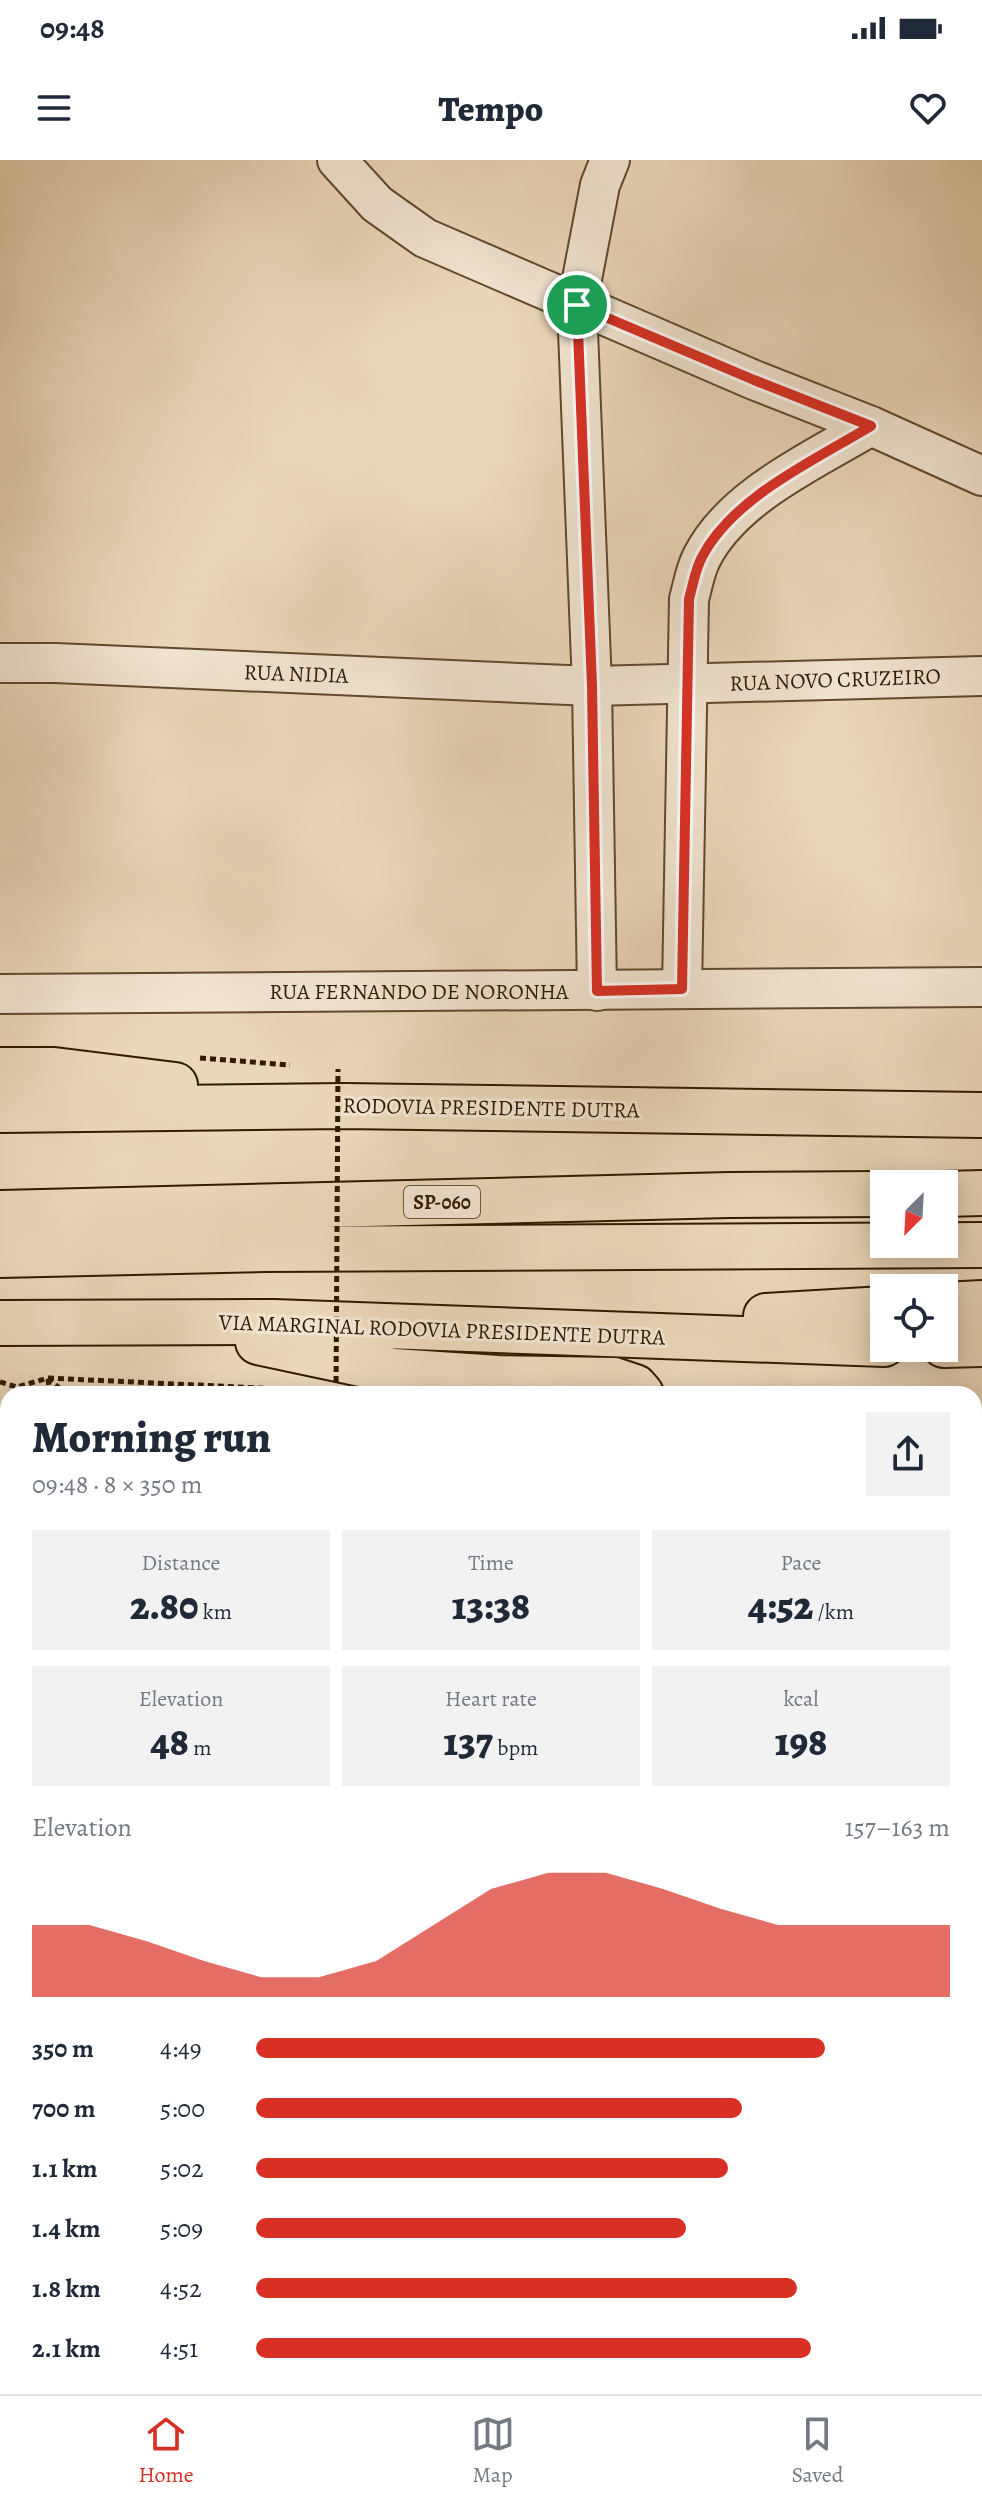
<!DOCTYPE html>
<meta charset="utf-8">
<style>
:root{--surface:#fff;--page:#f2f2f3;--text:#1f2937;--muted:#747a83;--line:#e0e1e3;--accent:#d93025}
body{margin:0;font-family:Alegreya,serif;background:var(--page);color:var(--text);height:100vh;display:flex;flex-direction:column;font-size:30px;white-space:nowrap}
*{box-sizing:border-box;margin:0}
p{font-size:26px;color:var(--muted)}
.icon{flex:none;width:44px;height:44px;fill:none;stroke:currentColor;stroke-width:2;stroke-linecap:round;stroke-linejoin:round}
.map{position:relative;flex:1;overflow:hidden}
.side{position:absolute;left:0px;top:1226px;width:982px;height:1008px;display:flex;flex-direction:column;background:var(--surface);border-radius:24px 24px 0 0;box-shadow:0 4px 20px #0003}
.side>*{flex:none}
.needle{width:52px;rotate:204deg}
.controls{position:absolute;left:870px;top:1010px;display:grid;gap:16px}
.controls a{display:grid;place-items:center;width:88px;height:88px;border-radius:0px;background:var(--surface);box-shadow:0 4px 20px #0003;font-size:40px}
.pin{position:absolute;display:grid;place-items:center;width:68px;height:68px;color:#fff;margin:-34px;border:4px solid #fff;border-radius:50%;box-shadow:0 2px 8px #0007}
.round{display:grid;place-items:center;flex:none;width:84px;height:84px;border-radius:0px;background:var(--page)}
.overview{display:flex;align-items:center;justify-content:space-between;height:136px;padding:0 32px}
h1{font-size:44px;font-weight:800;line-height:60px}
.stats{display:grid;grid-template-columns:repeat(3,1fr);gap:12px;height:136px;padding:8px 32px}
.stats div{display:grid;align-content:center;border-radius:0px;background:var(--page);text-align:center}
.stats b{font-size:40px;font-weight:800}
.stats small{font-size:22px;font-weight:400}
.stats p{font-size:22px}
.chart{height:224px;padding:16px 32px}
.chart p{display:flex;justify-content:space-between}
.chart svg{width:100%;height:144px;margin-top:8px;fill:var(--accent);opacity:.7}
ul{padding:0 32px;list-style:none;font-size:26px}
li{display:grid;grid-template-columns:128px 96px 1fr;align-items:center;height:60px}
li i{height:20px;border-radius:10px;background:var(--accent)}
.status{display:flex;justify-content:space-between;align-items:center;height:56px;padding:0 40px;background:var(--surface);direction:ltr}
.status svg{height:22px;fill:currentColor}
header{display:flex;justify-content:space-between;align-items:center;height:104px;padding:0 32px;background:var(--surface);font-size:36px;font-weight:800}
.tabs{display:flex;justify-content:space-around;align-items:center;height:112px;border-top:2px solid var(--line);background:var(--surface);font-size:22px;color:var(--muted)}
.tabs a{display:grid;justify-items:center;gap:4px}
.tabs .selected{color:var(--accent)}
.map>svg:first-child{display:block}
.green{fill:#cbb699;stroke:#7e684c;stroke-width:2}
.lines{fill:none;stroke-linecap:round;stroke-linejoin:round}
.minor-casing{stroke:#60492e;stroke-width:42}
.highway-casing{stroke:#321a00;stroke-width:48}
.path{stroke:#321a00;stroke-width:5;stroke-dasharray:6 4;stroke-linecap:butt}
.minor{stroke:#f1e4d1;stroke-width:38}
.highway{stroke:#ead6b8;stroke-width:44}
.path-bridge{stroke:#321a00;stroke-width:5;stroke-dasharray:6 4;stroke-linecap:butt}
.route-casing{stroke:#fff;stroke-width:16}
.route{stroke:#d93025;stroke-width:10}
.labels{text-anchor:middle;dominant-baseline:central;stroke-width:6;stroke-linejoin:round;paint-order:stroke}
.shield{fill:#f1e4d1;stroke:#6b573f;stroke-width:2}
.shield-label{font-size:20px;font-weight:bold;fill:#321a00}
.street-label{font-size:22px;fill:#321a00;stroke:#f1e4d1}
</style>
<div class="status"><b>09:48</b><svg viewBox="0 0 49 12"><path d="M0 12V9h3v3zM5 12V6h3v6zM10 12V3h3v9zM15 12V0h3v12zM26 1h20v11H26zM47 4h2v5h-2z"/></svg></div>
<header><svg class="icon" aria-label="menu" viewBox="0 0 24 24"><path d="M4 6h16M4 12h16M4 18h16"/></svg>Tempo<svg class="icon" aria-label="heart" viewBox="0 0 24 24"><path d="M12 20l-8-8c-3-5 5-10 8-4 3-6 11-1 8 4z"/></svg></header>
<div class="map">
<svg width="982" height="2234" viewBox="0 0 982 2234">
<rect width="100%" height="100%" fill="#ead6b8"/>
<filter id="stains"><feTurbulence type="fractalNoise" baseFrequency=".0025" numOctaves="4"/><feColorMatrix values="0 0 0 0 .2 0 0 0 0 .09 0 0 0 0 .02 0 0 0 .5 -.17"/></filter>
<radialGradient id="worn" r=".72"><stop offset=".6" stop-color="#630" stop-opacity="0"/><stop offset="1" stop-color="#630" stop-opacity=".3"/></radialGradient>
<!-- green -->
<path class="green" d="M974,1326l8,1v183l-8,-16z"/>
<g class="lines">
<defs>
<g id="minor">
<path d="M337,0l40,44 48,34 329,142 117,46 111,50"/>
<path d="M0,503h55l537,23 390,-10"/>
<path d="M682,829l7,-390c4,-14 6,-29 13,-42 31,-61 112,-97 169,-131"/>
<path d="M597,831l-5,-305 -15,-381 23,-120 10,-25"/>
<path d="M0,834l982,-7"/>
<path d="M974,1288l8,-1"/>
<path d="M0,1305h8"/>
<path d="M974,1619l8,-3"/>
<path d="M0,1662l8,-12"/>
<path d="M0,1775l8,5"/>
<path d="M974,1934l8,5"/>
<path d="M0,2135l8,4"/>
<path d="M185,2226l16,8"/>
<path d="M872,2226l16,8"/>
<path d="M766,2234l4,-8"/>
</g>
<g id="highway">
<path d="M0,910h54l121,15"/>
<path d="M0,950l344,-4 638,9"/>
<path d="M944,1034l38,-1"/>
<path d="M0,1053l729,-18 155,-1"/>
<path d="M0,1095l265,-6 717,-4"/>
<path d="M944,1145l38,-2"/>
<path d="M766,1156l118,-7"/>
<path d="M0,1163l274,-1 610,22"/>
<path d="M258,1182l136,29 104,7 116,2 21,7 6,7"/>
<path d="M944,1185l38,-1"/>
</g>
</defs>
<!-- minor casing -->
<use href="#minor" class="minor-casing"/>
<!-- highway casing -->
<use href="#highway" class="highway-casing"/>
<!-- path -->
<g class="path">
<path d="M200,898l90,7"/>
<path d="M48,1218l17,15 32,1"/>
<path d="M48,1219l2,15"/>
<path d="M0,1222l17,5 31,-9 233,11"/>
</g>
<!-- minor -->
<use href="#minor" class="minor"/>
<!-- highway -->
<use href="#highway" class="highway"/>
<!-- path-bridge -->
<path class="path-bridge" d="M336,1232l2,-323"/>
</g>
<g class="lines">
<defs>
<path id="route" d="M577,145l177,75 117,46c-56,34 -138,71 -169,131 -7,13 -9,28 -13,42l-7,390 -85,2 -5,-305z"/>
</defs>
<!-- route casing -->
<use href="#route" class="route-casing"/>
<!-- route -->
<use href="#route" class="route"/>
</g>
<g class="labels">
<!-- shield labels -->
<rect class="shield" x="404" y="1026" width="76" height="32" rx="6"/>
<g class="shield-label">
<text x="442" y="1042">SP-060</text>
</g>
<!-- street labels -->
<g class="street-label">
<text transform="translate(296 514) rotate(2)">RUA NIDIA</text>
<text transform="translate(835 520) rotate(-2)">RUA NOVO CRUZEIRO</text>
<text x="419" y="832">RUA FERNANDO DE NORONHA</text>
<text transform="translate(491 948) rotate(1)">RODOVIA PRESIDENTE DUTRA</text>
<text transform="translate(442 1170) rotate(2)">VIA MARGINAL RODOVIA PRESIDENTE DUTRA</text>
</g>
</g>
<rect width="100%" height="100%" filter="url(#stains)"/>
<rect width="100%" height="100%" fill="url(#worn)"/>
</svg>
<div class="controls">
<a><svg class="needle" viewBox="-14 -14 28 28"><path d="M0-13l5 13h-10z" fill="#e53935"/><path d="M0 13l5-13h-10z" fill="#747a83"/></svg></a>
<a><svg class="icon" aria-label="locate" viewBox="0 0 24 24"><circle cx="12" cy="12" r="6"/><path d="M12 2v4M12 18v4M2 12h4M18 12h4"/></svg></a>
</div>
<div class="pin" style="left:577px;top:145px;background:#1e9e55"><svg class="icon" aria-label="arrive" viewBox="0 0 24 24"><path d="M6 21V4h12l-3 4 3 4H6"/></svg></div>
<section class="side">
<div class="overview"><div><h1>Morning run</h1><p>09:48 · 8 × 350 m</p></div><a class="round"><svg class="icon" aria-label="share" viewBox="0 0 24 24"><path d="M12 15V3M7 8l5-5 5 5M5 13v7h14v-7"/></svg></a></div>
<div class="stats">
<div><p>Distance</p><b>2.80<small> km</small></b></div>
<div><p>Time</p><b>13:38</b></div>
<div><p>Pace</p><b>4:52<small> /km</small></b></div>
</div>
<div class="stats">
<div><p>Elevation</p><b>48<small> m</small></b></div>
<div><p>Heart rate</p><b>137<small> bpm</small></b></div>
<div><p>kcal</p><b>198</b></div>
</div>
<div class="chart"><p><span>Elevation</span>157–163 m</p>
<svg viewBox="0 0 160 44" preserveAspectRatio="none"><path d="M0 44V22L10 22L20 27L30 33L40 38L50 38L60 33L70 22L80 11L90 6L100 6L110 11L120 17L130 22L140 22L150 22L160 22V44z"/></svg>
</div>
<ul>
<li><b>350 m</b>4:49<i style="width:82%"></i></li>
<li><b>700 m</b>5:00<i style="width:70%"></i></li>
<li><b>1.1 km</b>5:02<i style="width:68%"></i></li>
<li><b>1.4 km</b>5:09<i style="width:62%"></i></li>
<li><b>1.8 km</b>4:52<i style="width:78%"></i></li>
<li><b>2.1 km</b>4:51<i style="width:80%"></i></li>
</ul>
</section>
</div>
<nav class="tabs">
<a class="selected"><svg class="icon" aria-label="home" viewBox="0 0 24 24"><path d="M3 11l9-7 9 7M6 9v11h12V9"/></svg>Home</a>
<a><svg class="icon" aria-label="map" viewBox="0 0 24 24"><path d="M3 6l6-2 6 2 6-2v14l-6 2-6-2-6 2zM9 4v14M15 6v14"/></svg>Map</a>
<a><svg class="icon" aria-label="saved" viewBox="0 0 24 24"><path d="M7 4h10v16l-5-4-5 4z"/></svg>Saved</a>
</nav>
